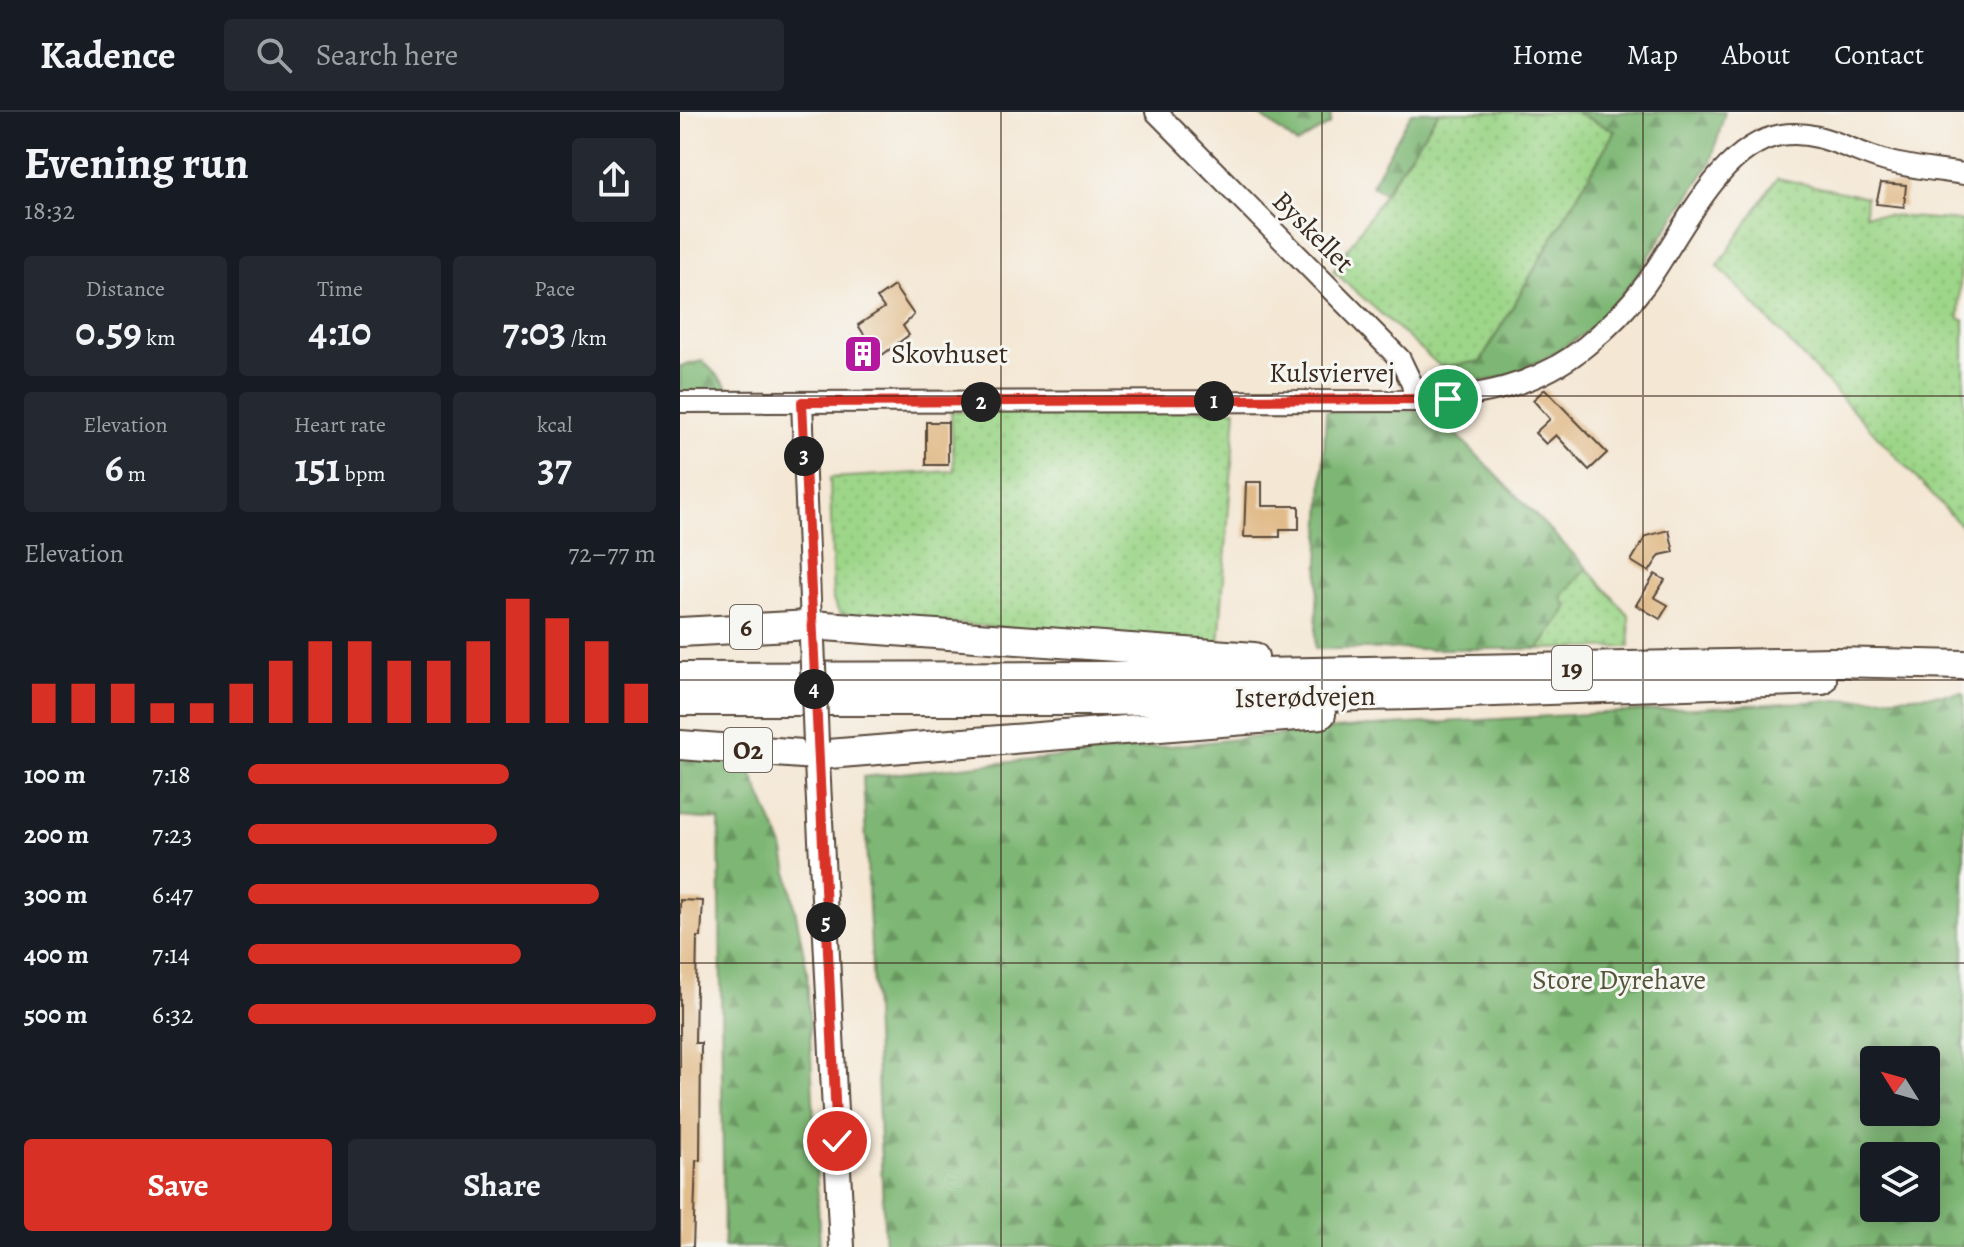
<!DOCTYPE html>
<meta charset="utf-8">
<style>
:root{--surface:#171b24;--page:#242831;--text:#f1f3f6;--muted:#9ea1a6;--line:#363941;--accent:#d93025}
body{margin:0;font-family:Alegreya,serif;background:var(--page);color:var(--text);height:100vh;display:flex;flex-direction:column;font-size:30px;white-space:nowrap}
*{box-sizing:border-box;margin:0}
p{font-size:26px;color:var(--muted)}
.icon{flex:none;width:44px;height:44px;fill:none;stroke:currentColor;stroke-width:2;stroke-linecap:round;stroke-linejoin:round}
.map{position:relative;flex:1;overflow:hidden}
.drawer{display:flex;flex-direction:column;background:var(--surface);width:680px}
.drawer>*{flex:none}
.needle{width:52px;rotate:307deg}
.fabs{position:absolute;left:1180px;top:934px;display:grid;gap:16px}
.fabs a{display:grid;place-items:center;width:80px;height:80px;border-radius:8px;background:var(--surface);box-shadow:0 4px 20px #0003;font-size:40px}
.pin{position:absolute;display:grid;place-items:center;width:68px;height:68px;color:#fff;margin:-34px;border:4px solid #fff;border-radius:50%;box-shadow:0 2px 8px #0007}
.km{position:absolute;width:40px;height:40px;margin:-20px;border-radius:50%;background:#222;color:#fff;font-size:22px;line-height:40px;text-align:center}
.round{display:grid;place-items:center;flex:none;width:84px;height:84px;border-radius:8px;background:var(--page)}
.head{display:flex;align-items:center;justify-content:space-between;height:136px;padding:0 24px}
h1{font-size:44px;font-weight:700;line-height:60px}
.stats{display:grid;grid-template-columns:repeat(3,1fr);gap:12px;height:136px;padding:8px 24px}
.stats div{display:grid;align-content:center;border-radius:8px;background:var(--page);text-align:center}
.stats b{font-size:40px;font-weight:700}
.stats small{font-size:22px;font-weight:400}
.stats p{font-size:22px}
.chart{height:224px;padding:16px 24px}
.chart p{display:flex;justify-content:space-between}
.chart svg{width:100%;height:144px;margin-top:8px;stroke:var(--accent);stroke-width:6}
.button{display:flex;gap:16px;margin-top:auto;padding:16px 24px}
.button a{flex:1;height:92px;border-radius:8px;background:var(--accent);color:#fff;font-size:32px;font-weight:700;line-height:92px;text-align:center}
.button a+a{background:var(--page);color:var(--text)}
ul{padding:0 24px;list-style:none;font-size:26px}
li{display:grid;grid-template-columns:128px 96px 1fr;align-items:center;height:60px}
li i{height:20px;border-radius:10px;background:var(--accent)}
header{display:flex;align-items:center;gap:48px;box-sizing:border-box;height:112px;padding:0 40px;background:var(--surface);border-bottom:2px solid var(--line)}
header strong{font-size:38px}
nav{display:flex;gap:44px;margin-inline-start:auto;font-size:28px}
.search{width:560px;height:72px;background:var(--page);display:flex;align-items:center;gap:20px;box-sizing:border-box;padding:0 28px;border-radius:8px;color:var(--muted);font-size:30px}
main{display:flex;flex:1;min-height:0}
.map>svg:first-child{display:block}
.grass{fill:url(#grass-dots);stroke:#6c8054;stroke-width:2}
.forest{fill:url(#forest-firs);stroke:#5c704a;stroke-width:2;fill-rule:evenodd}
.building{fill:#e1bb8a}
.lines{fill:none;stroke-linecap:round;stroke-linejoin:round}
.minor-casing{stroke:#574639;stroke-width:24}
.major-casing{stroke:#574639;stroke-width:28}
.highway-casing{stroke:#574639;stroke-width:32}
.minor{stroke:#fff;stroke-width:20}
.major{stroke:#fff;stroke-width:24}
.highway{stroke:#fff;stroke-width:28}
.major-bridge-casing{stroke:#574639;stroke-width:28;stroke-linecap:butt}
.major-bridge{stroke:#fff;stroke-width:24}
.route-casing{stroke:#fff;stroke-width:16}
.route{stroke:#d93025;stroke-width:10}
.grid{fill:none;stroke:#3b2a1e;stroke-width:2;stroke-opacity:0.55}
.labels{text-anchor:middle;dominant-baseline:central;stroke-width:6;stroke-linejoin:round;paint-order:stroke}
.shield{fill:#f6f6f2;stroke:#73675e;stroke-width:2}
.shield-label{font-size:26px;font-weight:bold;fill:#3b2a1e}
.street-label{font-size:28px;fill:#3b2a1e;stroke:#f6f6f2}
.poi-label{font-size:28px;fill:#3b2a1e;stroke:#f6f6f2;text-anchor:start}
.park-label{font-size:28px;fill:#545539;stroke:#f6f6f2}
</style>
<header>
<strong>Kadence</strong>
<div class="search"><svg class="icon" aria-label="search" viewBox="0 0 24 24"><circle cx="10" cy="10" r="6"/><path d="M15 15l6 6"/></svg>Search here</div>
<nav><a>Home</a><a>Map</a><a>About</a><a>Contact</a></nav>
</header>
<main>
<section class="drawer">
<div class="head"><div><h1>Evening run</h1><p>18:32</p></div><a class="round"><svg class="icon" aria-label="share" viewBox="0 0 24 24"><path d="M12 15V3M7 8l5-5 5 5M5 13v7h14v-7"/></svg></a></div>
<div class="stats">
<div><p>Distance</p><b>0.59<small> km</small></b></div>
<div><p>Time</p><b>4:10</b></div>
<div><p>Pace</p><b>7:03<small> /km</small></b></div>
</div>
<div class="stats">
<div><p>Elevation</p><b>6<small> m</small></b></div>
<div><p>Heart rate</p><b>151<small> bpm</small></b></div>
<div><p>kcal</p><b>37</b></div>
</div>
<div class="chart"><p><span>Elevation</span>72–77 m</p>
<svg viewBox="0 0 160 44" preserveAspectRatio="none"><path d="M5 44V32M15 44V32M25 44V32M35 44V38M45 44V38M55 44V32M65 44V25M75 44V19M85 44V19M95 44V25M105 44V25M115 44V19M125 44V6M135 44V12M145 44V19M155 44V32"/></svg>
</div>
<ul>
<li><b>100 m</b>7:18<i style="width:64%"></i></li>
<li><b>200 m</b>7:23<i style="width:61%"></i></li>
<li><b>300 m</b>6:47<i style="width:86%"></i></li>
<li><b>400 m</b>7:14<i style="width:67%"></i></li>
<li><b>500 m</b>6:32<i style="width:100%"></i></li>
</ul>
<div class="button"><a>Save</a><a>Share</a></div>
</section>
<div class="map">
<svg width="1284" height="1135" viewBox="0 0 1284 1135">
<defs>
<pattern id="grass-dots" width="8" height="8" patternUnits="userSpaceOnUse" patternTransform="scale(2)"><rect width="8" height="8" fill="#9dd689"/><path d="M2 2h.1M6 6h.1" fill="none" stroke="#88b876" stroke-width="1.8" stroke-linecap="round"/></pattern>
<pattern id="forest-firs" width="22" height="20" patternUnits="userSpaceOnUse" patternTransform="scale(2)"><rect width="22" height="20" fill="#7eb775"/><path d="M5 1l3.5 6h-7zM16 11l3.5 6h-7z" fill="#68955f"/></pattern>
</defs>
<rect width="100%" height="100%" fill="#f6f6f2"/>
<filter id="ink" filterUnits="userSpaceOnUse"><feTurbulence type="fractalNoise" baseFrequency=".0125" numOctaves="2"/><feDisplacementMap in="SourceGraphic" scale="16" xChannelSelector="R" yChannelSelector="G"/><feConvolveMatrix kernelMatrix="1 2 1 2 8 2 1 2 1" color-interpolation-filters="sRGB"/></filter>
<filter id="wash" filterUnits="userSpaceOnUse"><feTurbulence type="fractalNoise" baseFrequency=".006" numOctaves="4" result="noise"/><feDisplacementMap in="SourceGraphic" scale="32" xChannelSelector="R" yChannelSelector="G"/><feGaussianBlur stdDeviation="1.8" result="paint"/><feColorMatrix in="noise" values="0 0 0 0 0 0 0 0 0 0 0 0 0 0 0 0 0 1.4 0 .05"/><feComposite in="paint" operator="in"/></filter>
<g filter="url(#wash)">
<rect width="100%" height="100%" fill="#f4e7d4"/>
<!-- grass -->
<g class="grass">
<path d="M759,0h136l40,19 -135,231 -39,5 -108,-96z"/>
<path d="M1097,66l89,19 -1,17 97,7 -3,98 5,1v209l-246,-263z"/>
<path d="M556,297l-17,237 -379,-32 -7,-14 -3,-122 124,-7 -3,-59z"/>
<path d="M907,456l42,48 1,31 -91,2 29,-42 -8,-10z"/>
</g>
<!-- forest -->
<g class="forest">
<path d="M576,0h75l-1,12 -33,20z"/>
<path d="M732,0h27l-55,81 -13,-8z"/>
<path d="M895,0h150l-14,50 -80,122 -44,48 -43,27 -38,17 -20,5h-42l-3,-14 40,-6 134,-230z"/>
<path d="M23,249l29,30h-52v-25z"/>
<path d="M646,299h108l153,157 -26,29 7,10 -29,42h-224z"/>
<path d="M1284,581v554h-1079l-22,-470 493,-50zM1194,948h52v52h-52zM1194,1044h52v52h-52z"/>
<path d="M0,645l65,2 38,88 24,123 13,277h-96l-5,-427 -39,-3z"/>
</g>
<g id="blocks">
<!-- building -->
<g class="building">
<path d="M1201,71l25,2 -2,22 -28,-3z"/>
<path d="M214,174l20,29 -11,11 6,9 -47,35 -15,-22 18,-12 -7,-11 26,-17 -7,-10z"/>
<path d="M865,277l62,64 -18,17 -33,-35 -10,9 -11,-11 15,-14 -17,-19z"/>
<rect x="246" y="310" width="22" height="43"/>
<path d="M566,370h16v24h37v23h-19v8h-36z"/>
<path d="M989,418l5,22 -14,3 -11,17 -18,-11 15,-25z"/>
<path d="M975,462l10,6 -11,17 14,8 -8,14 -24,-14z"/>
<path d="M0,788l23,1 -2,36h-4l-2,106h6l-1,117 -4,1 -3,86h-13z"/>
</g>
</g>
</g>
<g filter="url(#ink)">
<use href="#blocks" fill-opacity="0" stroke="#574639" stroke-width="2"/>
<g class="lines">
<defs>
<g id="minor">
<path d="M476,0l244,247 12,25 3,17"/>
<path d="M0,290l735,-1c63,-5 120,-13 171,-55 22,-18 42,-38 59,-61 34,-46 74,-140 136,-150 39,-6 68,16 105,26 25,7 52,9 78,13"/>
<path d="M122,290l9,223"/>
</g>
<path id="major" d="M136,631l26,504"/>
<g id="highway">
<path d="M0,520l131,-7 443,32"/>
<path d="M0,565l429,-1 723,-14 132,3"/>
<path d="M0,589h427l308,-6 407,-15"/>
<path d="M0,633l136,10 505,-41"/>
</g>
</defs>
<!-- minor casing -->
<use href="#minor" class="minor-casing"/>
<!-- major casing -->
<use href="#major" class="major-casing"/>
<!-- highway casing -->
<use href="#highway" class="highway-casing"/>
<!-- minor -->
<use href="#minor" class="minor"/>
<!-- major -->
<use href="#major" class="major"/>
<!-- highway -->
<use href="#highway" class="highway"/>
<defs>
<path id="major-bridge" d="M132,528l4,103"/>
</defs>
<!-- major-bridge casing -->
<use href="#major-bridge" class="major-bridge-casing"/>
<!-- major-bridge -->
<use href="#major-bridge" class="major-bridge"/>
</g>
</g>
<g class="lines" filter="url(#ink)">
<defs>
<path id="route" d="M157,1029l-35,-739 646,-3"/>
</defs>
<!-- route casing -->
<use href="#route" class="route-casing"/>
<!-- route -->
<use href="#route" class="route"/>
</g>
<!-- grid -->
<path class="grid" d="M321,0v1135M642,0v1135M963,0v1135M0,284h1284M0,568h1284M0,851h1284"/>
<!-- icons -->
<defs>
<symbol id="building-square" viewBox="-11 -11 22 22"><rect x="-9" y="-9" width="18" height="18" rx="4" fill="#b5179e" stroke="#f6f6f2"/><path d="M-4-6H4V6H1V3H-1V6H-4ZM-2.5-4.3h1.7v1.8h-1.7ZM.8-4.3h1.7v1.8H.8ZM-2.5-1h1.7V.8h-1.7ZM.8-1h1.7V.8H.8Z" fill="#fff"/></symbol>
</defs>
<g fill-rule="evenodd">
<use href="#building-square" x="161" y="220" width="44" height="44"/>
</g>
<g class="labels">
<!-- shield labels -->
<g class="shield">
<rect x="50" y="493" width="32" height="44" rx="6"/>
<rect x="872" y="534" width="40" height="44" rx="6"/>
<rect x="44" y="616" width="48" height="44" rx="6"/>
</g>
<g class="shield-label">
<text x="66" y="515">6</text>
<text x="892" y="556">19</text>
<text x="68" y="638">O2</text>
</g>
<!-- street labels -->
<g class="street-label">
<text transform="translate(633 120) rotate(45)">Byskellet</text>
<text x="652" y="261">Kulsviervej</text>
<text transform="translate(625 585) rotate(-1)">Isterødvejen</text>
</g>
<!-- poi labels -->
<g class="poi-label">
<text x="211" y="242">Skovhuset</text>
</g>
<!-- park labels -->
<g class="park-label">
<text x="939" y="868">Store Dyrehave</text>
</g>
</g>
</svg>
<div class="fabs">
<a><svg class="needle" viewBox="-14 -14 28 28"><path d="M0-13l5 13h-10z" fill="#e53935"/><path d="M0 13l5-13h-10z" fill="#9ea1a6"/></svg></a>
<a><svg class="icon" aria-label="layers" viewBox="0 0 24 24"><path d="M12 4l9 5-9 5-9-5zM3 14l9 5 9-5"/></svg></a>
</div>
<div class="pin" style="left:768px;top:287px;background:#1e9e55"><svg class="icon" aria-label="arrive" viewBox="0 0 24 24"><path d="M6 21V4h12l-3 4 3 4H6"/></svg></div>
<div class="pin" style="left:157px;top:1029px;background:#d93025"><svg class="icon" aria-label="check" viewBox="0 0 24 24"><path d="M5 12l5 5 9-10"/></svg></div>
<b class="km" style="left:534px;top:289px">1</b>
<b class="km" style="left:301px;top:290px">2</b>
<b class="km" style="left:124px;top:344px">3</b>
<b class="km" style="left:134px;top:577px">4</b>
<b class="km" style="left:146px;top:810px">5</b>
</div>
</main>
